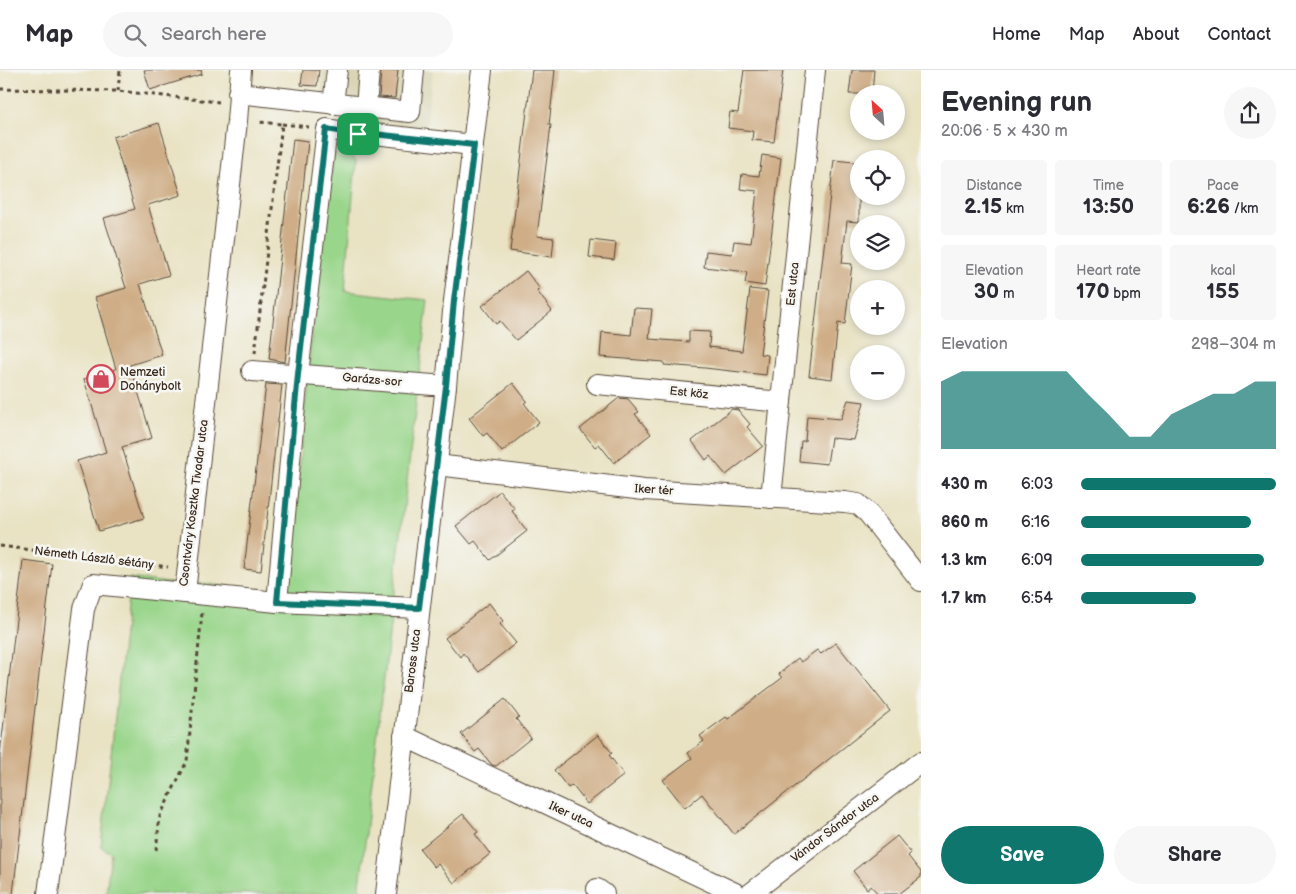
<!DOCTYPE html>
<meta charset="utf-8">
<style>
:root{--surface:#fff;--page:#f7f7f7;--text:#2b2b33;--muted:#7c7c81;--line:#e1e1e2;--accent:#0f766e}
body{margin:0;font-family:"Balsamiq Sans",sans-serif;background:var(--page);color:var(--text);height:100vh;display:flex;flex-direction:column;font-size:19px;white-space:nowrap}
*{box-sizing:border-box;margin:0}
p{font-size:16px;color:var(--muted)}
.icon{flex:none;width:28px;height:28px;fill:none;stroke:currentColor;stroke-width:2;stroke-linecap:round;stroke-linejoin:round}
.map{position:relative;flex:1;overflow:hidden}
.drawer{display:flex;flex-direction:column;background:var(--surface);width:375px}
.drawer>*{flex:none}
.needle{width:32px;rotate:334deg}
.controls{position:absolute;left:850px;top:15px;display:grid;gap:10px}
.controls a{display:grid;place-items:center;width:55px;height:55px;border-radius:50%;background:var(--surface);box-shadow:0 2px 8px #0003;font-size:25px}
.pin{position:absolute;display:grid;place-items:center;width:42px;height:42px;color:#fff;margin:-21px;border-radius:10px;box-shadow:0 2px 8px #0006}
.round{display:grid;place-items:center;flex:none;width:52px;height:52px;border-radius:26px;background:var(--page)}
.headline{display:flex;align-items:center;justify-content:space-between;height:85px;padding:0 20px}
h1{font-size:28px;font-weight:700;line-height:38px}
.metrics{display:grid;grid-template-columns:repeat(3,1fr);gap:8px;height:85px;padding:5px 20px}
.metrics div{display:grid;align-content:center;border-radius:5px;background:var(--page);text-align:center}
.metrics b{font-size:21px;font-weight:700}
.metrics small{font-size:14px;font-weight:400}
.metrics p{font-size:14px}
.chart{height:140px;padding:10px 20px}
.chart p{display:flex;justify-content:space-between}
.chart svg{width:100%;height:90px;margin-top:5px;fill:var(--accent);opacity:.7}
.cta{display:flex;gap:10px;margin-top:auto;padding:10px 20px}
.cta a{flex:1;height:58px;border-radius:30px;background:var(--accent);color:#fff;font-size:20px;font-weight:700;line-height:58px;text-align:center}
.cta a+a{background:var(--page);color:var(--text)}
ul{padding:0 20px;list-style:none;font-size:16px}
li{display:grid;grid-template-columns:80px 60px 1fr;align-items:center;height:38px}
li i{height:12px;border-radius:6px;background:var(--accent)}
header{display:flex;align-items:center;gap:30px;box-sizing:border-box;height:70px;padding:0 25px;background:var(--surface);border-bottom:1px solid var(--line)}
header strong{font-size:24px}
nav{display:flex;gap:28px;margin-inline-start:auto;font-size:18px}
.search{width:350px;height:45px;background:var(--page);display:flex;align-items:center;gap:12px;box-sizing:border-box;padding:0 18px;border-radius:28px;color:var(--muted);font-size:19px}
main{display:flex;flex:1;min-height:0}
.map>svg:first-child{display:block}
.built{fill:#d9d5b5}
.green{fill:#99d58a;stroke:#6a8054}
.building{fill:#cfae87}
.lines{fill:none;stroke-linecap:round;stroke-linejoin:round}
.minor-casing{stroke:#554637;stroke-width:22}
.path{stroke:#554637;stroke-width:3;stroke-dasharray:4 4;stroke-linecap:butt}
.minor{stroke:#fff;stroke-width:20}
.route-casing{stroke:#fff;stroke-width:10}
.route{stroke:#0f766e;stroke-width:6}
.labels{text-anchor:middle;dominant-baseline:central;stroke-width:5;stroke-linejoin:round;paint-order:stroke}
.street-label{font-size:12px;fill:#3b2a1e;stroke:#f6f6f2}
.poi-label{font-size:12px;fill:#3b2a1e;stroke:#f6f6f2;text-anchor:start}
</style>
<header>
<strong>Map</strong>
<div class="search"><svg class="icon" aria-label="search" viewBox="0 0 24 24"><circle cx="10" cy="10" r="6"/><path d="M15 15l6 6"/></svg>Search here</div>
<nav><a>Home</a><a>Map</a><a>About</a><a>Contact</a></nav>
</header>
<main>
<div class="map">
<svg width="921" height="824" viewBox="0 0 921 824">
<rect width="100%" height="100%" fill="#f6f6f2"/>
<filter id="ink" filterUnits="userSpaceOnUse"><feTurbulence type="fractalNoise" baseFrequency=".02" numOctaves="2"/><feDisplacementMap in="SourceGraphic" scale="10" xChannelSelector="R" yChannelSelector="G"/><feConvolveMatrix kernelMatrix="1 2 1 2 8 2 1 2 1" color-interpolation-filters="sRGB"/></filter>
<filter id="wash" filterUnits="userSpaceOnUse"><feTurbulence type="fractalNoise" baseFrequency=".0096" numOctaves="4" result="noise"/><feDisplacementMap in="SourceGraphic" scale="20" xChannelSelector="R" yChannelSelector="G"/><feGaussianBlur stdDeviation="1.12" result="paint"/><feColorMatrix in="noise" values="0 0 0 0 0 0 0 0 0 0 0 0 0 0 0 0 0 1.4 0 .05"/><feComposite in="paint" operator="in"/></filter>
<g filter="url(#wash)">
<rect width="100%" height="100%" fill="#e9e3c4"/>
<!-- built -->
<path class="built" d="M324,0h109l-7,58 -108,-13z"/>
<!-- green -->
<path class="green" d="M344,81l12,9 -11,131 83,9 -69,594h-253l5,-41 -10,-6 29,-269 46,6 20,-1 91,10 30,-317 17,-122z"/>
<g id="blocks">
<!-- building -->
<g class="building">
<path d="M144,0h57l1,4 -52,16z"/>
<path d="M303,0h16l-2,16 -16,-1z"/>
<path d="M381,0h17l-3,28 -16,-1z"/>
<path d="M532,0h23l-6,55h2l-14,111 17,2 -2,19 -42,-6z"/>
<path d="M744,0h39l-9,72 -22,-2 1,-9 -25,-3 2,-16 8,1z"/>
<path d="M852,0h22l-2,24h-23z"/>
<path d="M159,53l22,72 -33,10 21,70 -29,9 22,71 -32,10 22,73 -30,9 22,71 -45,13 -22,-70 29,-9 -22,-73 32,-10 -21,-72 31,-9 -22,-70 31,-9 -22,-72z"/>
<path d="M293,69l15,2 -23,221 -16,-3z"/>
<path d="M762,85l19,3 -16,128 -20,-3 2,-11 -43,-5 2,-16 26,3 2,-13 17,2 6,-52 -17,-2 2,-15 17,2z"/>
<path d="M834,90l20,2 -2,17 7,1v42l-12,-1 -5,42 10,1 -7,60 -7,-1 -6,56 -23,-3z"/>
<path d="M591,170l25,3 -2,17 -25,-3z"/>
<path d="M526,201l14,18 -3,2 15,20 -36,29 -16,-19 -4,3 -14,-18z"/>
<path d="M750,219l18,2 -8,63 8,1 -2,20 -61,-7 -41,-3v-3l-64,-5 2,-25 29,3 3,-27 18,1 -3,30 40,3v-11l21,1 -1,15 33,4z"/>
<path d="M513,313l14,18 -3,2 15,19 -37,30 -15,-19 -4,3 -14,-18z"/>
<path d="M266,314l16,1 -21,186 -17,-2z"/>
<path d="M619,328l9,1 11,13 -4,2 16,20 -37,29 -15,-19 -4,3 -15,-18z"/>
<path d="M848,330l16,2 -10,38 -23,-2 -4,26 -28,-3 2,-20h4l2,-25 34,3z"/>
<path d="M732,339l6,1 12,14 -3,3 16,19 -37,29 -16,-19 -4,4 -14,-19z"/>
<path d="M500,421l15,18 -3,2 15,20 -37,29 -15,-19 -4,3 -15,-18z"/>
<path d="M23,490l29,4 -39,330h-13v-139z"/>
<path d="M489,533l14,18 -3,3 16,19 -37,29 -16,-19 -3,4 -15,-19z"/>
<path d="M836,573l54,68 -156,123 -32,-40 -17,14 -22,-28 29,-22 -4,-5 16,-12 -4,-5 26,-19 2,2 54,-41 -3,-4 19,-16 3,4 16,-12 4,4z"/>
<path d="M505,629l14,18 -3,2 15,19 -35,28 -4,-1 -13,-16 -4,3 -14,-18z"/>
<path d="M598,665l14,18 -3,2 15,20 -37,29 -15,-19 -4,3 -14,-18z"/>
<path d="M463,744l15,18 -3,2 15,20 -36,29 -16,-19 -4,3 -14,-18z"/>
<path d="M897,766l14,17 -3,3 13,16v5l-22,17h-21l-7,-8 -4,3 -14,-18z"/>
</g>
</g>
</g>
<g filter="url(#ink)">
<use href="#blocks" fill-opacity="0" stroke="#554637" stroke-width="1"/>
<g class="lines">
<defs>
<g id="minor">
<path d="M238,23l172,19 4,-42"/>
<path d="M333,34l4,-34"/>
<path d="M365,50l4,-50"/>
<path d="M252,301l194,15"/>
<path d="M597,314l184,18"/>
<path d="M437,395l207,25 201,12 13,2 10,9 53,68"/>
<path d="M771,428l44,-428"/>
<path d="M185,523l52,-472 4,-51"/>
<path d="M277,532l21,-228 29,-245 31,5 7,-1 108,12"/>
<path d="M404,666l333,158"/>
<path d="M597,819l7,5"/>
<path d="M48,824l36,-285 9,-25 184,18 142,6"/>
<path d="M386,824l60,-508 8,-85 28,-231"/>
<path d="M750,824l171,-132"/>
</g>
</defs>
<!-- minor casing -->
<use href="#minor" class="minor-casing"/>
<!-- path -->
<g class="path">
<path d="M0,19l118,2 101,11"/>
<path d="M118,21l2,-21"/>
<path d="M282,54l27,3"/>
<path d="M255,283l27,-229 -25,-2"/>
<path d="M0,476l168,21"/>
<path d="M156,780l4,-34 27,-55 15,-148"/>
</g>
<!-- minor -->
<use href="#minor" class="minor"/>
</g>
</g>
<g class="lines" filter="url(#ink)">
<defs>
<path id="route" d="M326,59l32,5 7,-1 109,12 -20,156 -8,85 -27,222 -142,-6 21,-228z"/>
</defs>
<!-- route casing -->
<use href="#route" class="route-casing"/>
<!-- route -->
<use href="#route" class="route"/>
</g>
<!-- icons -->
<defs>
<symbol id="shop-ring" viewBox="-11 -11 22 22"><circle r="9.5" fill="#f6f6f2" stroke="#d1495b" stroke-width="1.5"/><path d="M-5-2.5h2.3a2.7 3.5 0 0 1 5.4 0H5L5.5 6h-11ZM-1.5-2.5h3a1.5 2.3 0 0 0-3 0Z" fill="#d1495b"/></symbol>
</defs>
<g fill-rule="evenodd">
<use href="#shop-ring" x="85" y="293" width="32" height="32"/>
</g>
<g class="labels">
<!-- street labels -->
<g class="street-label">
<text transform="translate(793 214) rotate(-84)">Est utca</text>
<text transform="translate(372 310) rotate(5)">Garázs-sor</text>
<text transform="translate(689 323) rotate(6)">Est köz</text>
<text transform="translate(654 420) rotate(4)">Iker tér</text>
<text transform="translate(194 433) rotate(-83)">Csontváry Kosztka Tivadar utca</text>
<text transform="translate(94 488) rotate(7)">Németh László sétány</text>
<text transform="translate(413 591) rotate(-83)">Baross utca</text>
<text transform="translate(571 745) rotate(25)">Iker utca</text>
<text transform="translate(835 758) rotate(-37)">Vándor Sándor utca</text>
</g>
<!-- poi labels -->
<g class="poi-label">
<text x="120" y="302">Nemzeti<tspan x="120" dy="14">Dohánybolt</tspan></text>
</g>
</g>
</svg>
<div class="controls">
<a><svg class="needle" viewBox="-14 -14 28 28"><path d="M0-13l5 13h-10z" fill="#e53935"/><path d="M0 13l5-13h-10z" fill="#7c7c81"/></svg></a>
<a><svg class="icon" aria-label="locate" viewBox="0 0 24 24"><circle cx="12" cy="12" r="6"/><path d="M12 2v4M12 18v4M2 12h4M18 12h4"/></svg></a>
<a><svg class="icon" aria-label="layers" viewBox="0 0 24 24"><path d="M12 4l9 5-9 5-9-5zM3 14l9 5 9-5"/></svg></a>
<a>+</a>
<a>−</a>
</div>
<div class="pin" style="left:358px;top:64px;background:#1e9e55"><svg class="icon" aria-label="arrive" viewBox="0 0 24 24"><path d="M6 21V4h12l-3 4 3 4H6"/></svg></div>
</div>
<section class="drawer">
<div class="headline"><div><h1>Evening run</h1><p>20:06 · 5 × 430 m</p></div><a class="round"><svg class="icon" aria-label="share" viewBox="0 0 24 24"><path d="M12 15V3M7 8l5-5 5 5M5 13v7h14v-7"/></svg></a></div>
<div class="metrics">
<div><p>Distance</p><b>2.15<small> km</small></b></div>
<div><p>Time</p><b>13:50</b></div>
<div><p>Pace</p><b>6:26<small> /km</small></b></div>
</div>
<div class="metrics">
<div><p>Elevation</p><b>30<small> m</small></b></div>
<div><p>Heart rate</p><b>170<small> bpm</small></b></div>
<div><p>kcal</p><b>155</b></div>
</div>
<div class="chart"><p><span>Elevation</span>298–304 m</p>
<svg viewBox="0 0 160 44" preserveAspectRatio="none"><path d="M0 44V11L10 6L20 6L30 6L40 6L50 6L60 6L70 17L80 27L90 38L100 38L110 27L120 22L130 17L140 17L150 11L160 11V44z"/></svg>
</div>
<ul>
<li><b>430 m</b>6:03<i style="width:100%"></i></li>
<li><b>860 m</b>6:16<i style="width:87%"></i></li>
<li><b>1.3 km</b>6:09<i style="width:94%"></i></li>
<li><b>1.7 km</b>6:54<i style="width:59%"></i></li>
</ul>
<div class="cta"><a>Save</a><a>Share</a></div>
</section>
</main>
